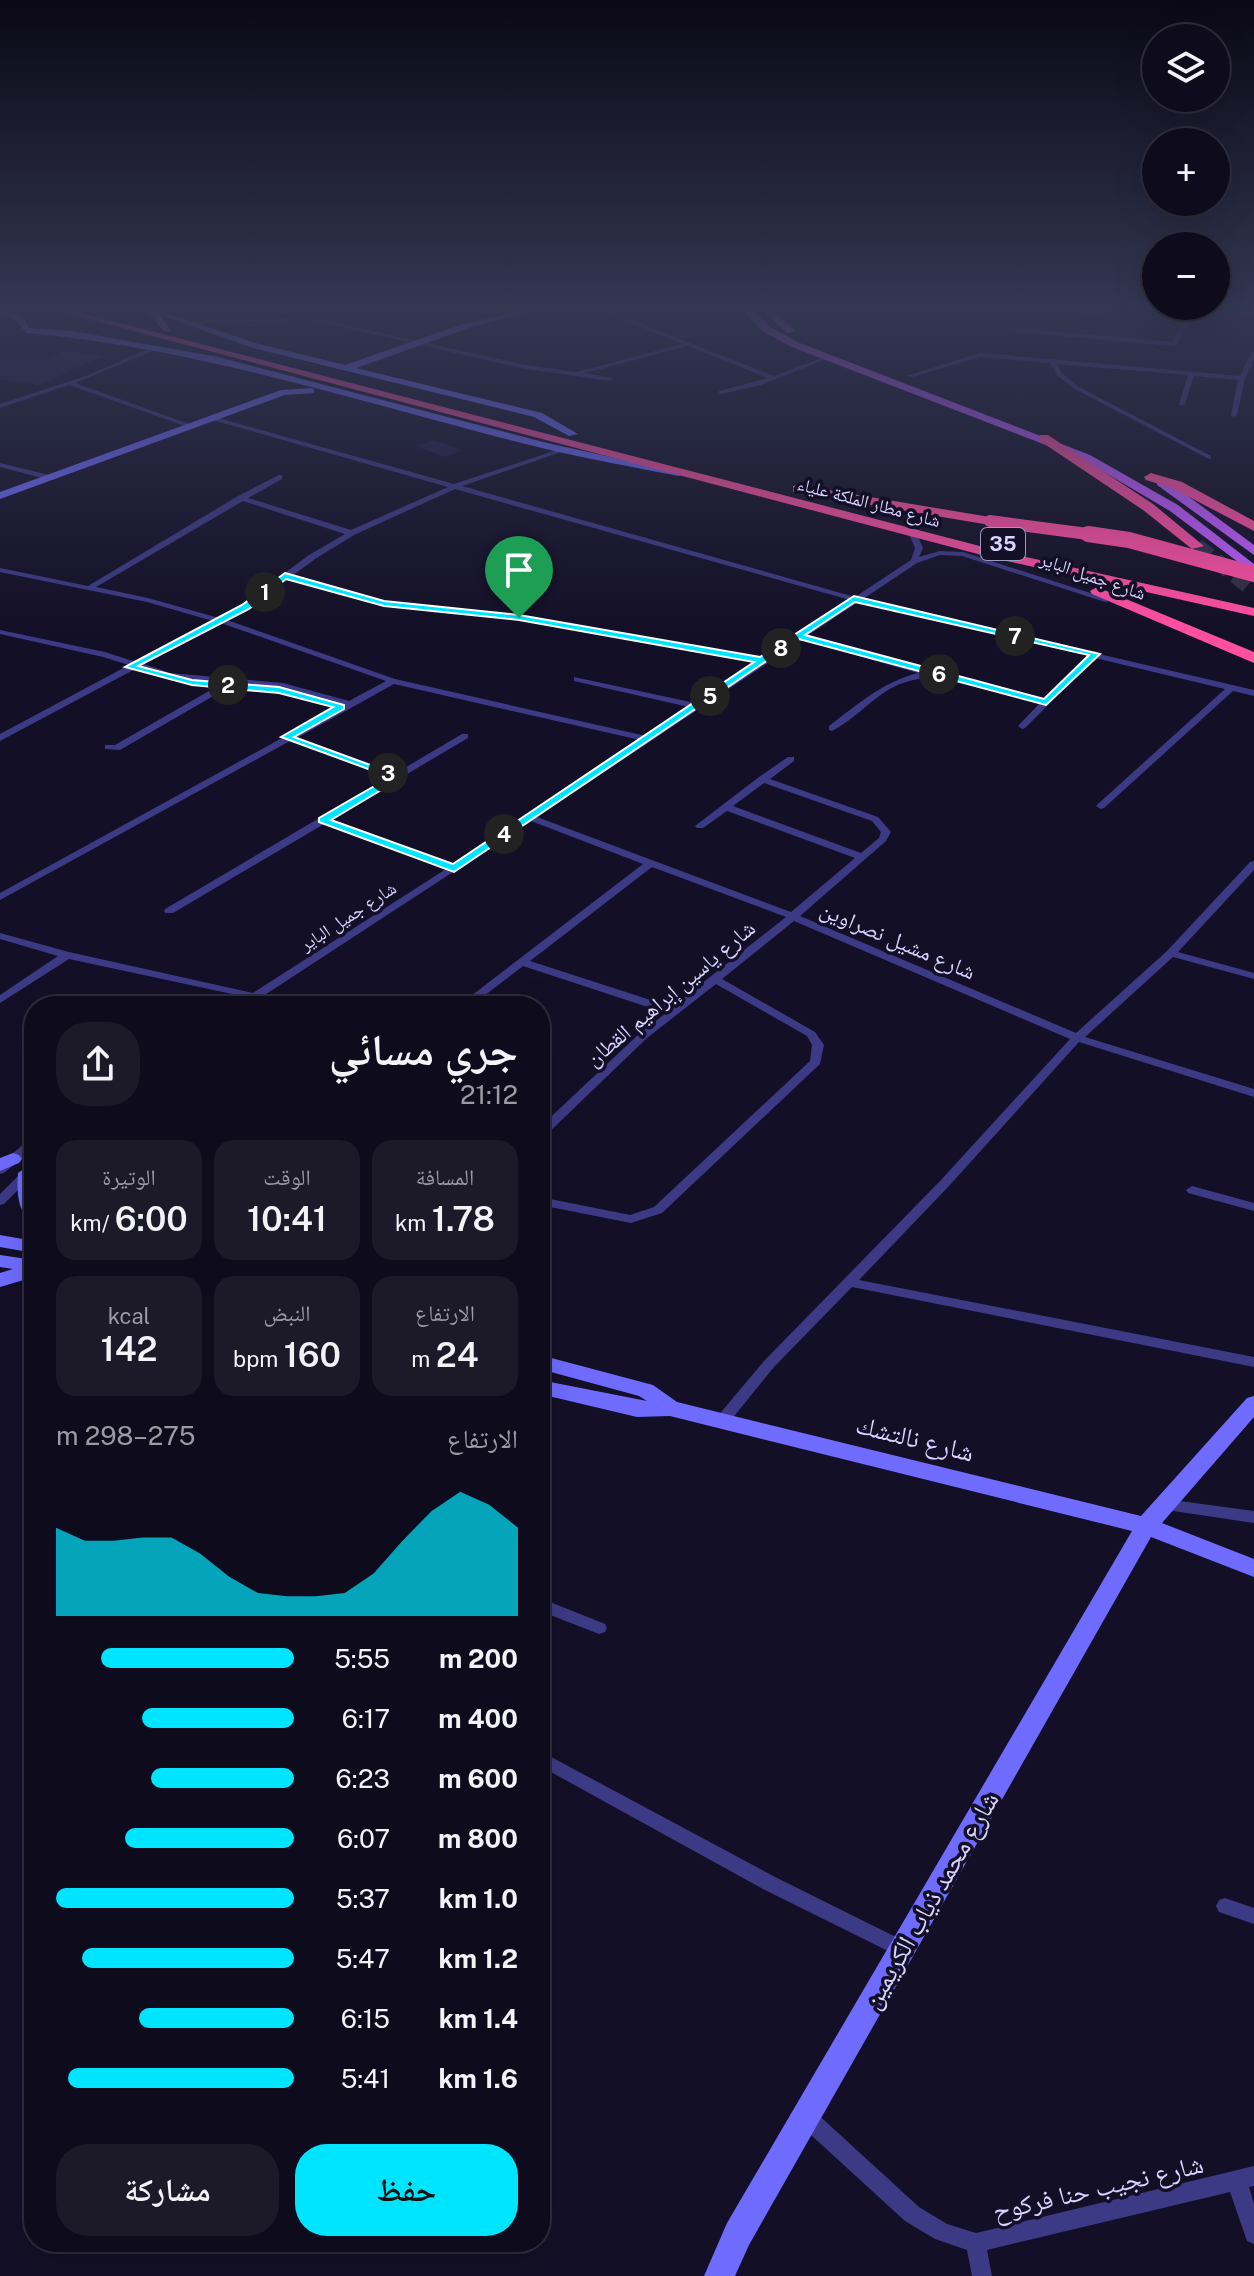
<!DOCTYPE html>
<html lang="ar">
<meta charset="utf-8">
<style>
:root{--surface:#0e0b1c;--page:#1c1929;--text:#f1f3f6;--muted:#9b9ba3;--line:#2e2b3b;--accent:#00e5ff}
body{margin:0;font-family:"Public Sans","Noto Naskh Arabic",sans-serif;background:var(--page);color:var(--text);direction:rtl;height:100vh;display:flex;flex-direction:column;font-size:30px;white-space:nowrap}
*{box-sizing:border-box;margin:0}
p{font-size:26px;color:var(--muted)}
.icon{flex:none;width:44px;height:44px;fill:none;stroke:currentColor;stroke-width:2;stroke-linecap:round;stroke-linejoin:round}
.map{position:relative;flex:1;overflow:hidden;direction:ltr}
.drawer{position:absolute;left:24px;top:996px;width:526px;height:1256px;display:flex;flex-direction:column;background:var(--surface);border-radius:32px;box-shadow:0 8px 32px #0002,0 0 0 2px var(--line);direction:rtl}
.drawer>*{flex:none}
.controls{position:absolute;left:1142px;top:24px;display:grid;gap:16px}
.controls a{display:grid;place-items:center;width:88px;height:88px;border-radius:50%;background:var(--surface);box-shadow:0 8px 32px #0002,0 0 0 2px var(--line);font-size:40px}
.pin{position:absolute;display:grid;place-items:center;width:68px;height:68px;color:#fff;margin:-82px -34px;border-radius:50% 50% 50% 0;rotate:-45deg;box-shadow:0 0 8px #0007}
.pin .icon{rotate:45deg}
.km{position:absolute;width:40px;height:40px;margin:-20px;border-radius:50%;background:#222;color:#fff;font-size:22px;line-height:40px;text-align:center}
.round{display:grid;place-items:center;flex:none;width:84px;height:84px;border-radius:32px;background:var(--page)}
.head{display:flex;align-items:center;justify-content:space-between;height:136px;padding:0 32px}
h1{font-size:44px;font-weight:600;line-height:60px}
.stats{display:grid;grid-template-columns:repeat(3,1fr);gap:12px;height:136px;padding:8px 32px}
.stats div{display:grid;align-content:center;border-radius:20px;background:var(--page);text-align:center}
.stats b{font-size:34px;font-weight:600}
.stats small{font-size:22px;font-weight:400}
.stats p{font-size:22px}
.chart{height:224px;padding:16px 32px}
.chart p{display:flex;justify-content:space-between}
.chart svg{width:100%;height:144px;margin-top:8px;fill:var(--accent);opacity:.7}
.button{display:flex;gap:16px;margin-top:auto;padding:16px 32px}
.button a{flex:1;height:92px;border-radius:32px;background:var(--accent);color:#111;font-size:32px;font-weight:600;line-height:92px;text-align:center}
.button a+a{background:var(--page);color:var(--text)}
ul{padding:0 32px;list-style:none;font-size:26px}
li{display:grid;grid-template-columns:128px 96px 1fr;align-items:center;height:60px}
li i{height:20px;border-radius:10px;background:var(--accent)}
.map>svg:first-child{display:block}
.building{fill:#241b47}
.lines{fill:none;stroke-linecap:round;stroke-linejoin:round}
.highway-tunnel{stroke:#312d47;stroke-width:16;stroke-dasharray:16 8;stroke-linecap:butt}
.street{fill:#3d3a85;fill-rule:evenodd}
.secondary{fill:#6f6bff;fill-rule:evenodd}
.primary{fill:#c25bff;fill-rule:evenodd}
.highway{fill:#ff4fa3;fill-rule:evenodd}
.highway-bridge-far1{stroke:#ff4fa3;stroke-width:12}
.highway-bridge{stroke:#ff4fa3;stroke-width:16}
.route{fill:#00e5ff;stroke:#fff;stroke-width:2;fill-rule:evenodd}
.labels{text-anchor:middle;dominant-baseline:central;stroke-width:7;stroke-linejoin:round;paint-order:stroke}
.far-street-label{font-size:18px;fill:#d9d4ff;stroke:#130f26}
.shield{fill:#130f26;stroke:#9e99be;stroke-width:2}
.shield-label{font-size:20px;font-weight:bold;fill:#d9d4ff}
.street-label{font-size:22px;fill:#d9d4ff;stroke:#130f26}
.near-street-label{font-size:26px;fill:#d9d4ff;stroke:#130f26}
</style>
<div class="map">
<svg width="1254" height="2276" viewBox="0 0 1254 2276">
<rect width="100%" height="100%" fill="#130f26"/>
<!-- building -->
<g class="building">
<path d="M64,351l39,5 -64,29 -39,-6v-19h45z"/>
<path d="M434,440l29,10 -18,7 -29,-11z"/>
</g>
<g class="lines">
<!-- highway-tunnel -->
<path class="highway-tunnel" d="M1197,546l57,44"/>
<!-- street -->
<g class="street">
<path d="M268,310h9l244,54 55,8 106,-28 -83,-34h7l168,66 52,-20 5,1 -70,28 -40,9 -2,-1v-2l49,-13 -80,-32 -103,27 27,5 1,1 -3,2 -89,-13z"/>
<path d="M1059,310h19l24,3 -3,2z"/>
<path d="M1190,310h6l-19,34 -3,2 -157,-14 -3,-2 3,-2 155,14z"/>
<path d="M1212,310l42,1v4l-39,-3z"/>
<path d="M222,317h67l3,2 -3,2h-67l-35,5 -3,-2z"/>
<path d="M155,346l2,3 -82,34 117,42v2h-4l-119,-42 -69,23v-4l86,-28z"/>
<path d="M1254,351v9l-9,18 -8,37 -3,2 -3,-2 7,-35 -44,-4 -9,28 -3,2 -3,-2 9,-29 -131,-11 5,9 15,13 134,70v2l-2,1 -136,-71 -16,-13 -7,-12 -70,-6 -68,20 -5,-1 73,-23 260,23 11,-23z"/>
<path d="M211,416l243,68 106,-35h4v2l-102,35 393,111 56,-37 4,-12 -7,-16 7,-2 8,18 -4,9 21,-6 23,1 149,48 -7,2 -143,-46 -22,-1 -23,8 -54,36 229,53 3,-1 4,3 155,36v6l-21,-5 -129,117 -3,1 -5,-3 2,-2 127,-115 -130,-31 -70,70 -3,1 -4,-3 21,-22c-48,-15 -103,-42 -151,-14 -19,12 -36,31 -56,41l-3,-1v-4c28,-21 53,-44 89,-53l-116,-33 -265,177 254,95 64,-54 -128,-47 -24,17h-6l-2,-2 64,-49 29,-20h6v4l-24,18 108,38 13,15 -5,9 -86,75 276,117 91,-82 83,-89 4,-1v9l-76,82 76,21v6l-81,-22 -88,80 169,52v8l-175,-55 -130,144 -90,94 395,77v10l-402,-80 -78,80 -47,58h-10l-2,-4 2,-4 47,-56 177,-181 129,-141 -276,-118 -72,58 93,53 9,13 -4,19 -158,149 -31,10 -91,-18v-8l90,18 24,-8 156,-146 2,-16 -5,-9 -91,-52 -69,54 -103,99 -4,1v-11l99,-93 27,-21 -143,-47 -52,40h-13l185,-142 -112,-43 -283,185h-14l12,-9 -177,-38 -69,44v-8l58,-39 -58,-17v-6l69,19 184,41 193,-124 -122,-45 -151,89h-8l-1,-2 1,-2 224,-132 -99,-36 -290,159v-7l282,-155 1,-3h5l55,-30 -60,-16 -49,-5 -114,66 -15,-1v-4h10l108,-62 -54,-5 -32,-10 -137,73v-7l129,-69 -26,-8 -103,-23v-4l105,22 31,10 77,-41 -66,-19 -147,-30v-4l88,18 150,-90 41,-21h3v4l-34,19 103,32 97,-43 -239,-68 -1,-1zM455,489l395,111 -51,34h-4v3l-32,21 -223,-39 -156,-18 -92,-25 23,-17 39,-24zM243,501l102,33 -36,21 -67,50 -23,13 -71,-20 -52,-11zM287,579l97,26 156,18 217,39 -62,41 -121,-26v4l115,26 -43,29 -251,-57 -168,-59 21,-11zM858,602l230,54 -44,44 -69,-21 -19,-4 -26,-3 -123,-36zM221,623l165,58 -37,20 -66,-18 -113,-10 -26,-9zM394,684l246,56 -187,124 -122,-45 137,-81v-4h-6l-66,39 -99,-35zM764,783l108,38 9,11 -2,6 -18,15 -128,-47zM652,867l134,50 -114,90 -142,-46z"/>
<path d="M0,463l49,12 1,2 -4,2 -46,-12z"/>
<path d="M34,1138v10l-30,25 -4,1v-10l30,-25z"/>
<path d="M34,1163v11l-30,30 -4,1v-11l30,-30z"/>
<path d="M1192,1186l62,17v8l-66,-18 -2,-3z"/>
<path d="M1165,1499l89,12v12l-94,-14 -2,-4 2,-4z"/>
<path d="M540,1598l65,26 2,4 -2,4 -6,2 -59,-23z"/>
<path d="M540,1751l235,126 133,66 3,6 -3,6 -6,2 -6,-2 -133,-66 -223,-123z"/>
<path d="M1225,1898l29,10v16l-35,-12 -3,-6 3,-6z"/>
<path d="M806,2108l7,2 106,97 28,17 29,9 278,-67v20l-5,1 5,17v40l-7,-3 -17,-49 -243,58 5,26h-20l-5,-26 -32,-11 -30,-18 -106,-97 -3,-7 3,-7z"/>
</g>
<!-- secondary -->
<g class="secondary">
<path d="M0,310l22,6 7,12 44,3 145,26 329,86 137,30 -5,3c-46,-9 -92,-17 -137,-28 -171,-42 -340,-100 -516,-115l-10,-13 -16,-6z"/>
<path d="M146,310h11l102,34 86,21 118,-41 60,-14h13l-67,18 -113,40 186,45 36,21 -9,2 -35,-19 -281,-69z"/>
<path d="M311,388l3,1v4l-29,2 -285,104v-7l281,-102z"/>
<path d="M13,1153l6,2 3,4 -3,4 -19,8v-13z"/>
<path d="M27,1167l7,3v50c-18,-5 -17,-32 -16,-47z"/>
<path d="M0,1235l34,6v12l-34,-6z"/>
<path d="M0,1255l34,5v17l-34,10v-14l13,-4 -13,-2z"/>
<path d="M540,1355l113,30 24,17 464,114 106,-118 7,-2v21l-92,106 92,36v18l-103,-40 -402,708 -14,31h-31l23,-53 405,-692 -462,-115 -33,1 -97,-23v-14l107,21 -8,-5 -99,-27z"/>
</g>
<!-- primary -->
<g class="primary">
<path d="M743,310h10l17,17 30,16 290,112 88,50 76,59v10l-84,-63 -88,-52 -290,-112 -30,-16z"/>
<path d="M762,310h10l24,21 -9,2z"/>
<path d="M1157,479h8l89,66v10l-97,-70z"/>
</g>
<!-- highway -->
<g class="highway">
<path d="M54,310h16l929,241 255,57v8l-261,-58z"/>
<path d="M147,310h10l14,21h-8z"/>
<path d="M1040,435h8l105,69 51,42 -12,3 -49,-39 -103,-69z"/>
<path d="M1151,473l31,9 72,39v10l-82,-43 -26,-8 -2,-3z"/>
<path d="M798,485l192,32 7,4 -7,4 -197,-33v-6z"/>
<path d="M1097,587l157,65v11l-162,-69 -2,-3z"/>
</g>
<!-- highway-bridge-far1 -->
<path class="highway-bridge-far1" d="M990,521l113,15"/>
<!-- highway-bridge -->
<path class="highway-bridge" d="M1088,534l41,6 125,34"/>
</g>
<!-- sky -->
<linearGradient id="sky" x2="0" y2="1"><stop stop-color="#0a0815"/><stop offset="0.49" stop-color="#333752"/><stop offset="1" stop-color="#333752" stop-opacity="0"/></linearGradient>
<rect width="1254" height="628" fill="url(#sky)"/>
<!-- route -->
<path class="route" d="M285,573l99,28 135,14 241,42 94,-61 246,58 -54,51 -247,-66 -345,233 -135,-50v-4l71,-41 -109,-40 52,-30 -54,-14 -87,-8 -67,-18 117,-62zM286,579l98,27 135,14 235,42 -301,202 -122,-44 72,-43 -109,-40 50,-28v-4l-65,-18 -87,-7 -54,-14 111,-57zM855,602l234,53 -45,44 -239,-64z"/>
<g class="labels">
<!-- far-street labels -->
<g class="far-street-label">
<text transform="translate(869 502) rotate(15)">شارع مطار الملكة علياء</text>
<text transform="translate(1093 576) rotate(19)">شارع جميل الباير</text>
<text transform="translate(348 916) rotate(-33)">شارع جميل الباير</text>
</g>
<!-- shield labels -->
<rect class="shield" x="981" y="528" width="44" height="32" rx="6"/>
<g class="shield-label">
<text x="1003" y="544">35</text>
</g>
<!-- street labels -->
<g class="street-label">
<text transform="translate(898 940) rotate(23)">شارع مشيل نصراوين</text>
<text transform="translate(670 993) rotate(-40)">شارع ياسين إبراهيم القطان</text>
</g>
<!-- near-street labels -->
<g class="near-street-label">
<text transform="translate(915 1438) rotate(14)">شارع نالتشك</text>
<text transform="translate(930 1900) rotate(-60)">شارع محمد ذياب الكريمين</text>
<text transform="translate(1098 2187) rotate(-13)">شارع نجيب حنا فركوح</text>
</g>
</g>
</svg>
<div class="controls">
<a><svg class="icon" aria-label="layers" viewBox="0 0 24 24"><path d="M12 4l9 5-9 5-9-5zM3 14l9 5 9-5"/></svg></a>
<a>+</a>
<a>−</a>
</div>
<div class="pin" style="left:519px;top:618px;background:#1e9e55"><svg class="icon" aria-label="arrive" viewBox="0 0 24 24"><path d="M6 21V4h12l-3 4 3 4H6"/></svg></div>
<b class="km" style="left:265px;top:592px">1</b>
<b class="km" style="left:228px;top:685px">2</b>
<b class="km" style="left:388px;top:773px">3</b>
<b class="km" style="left:504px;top:834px">4</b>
<b class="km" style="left:710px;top:696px">5</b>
<b class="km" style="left:939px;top:674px">6</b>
<b class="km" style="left:1015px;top:636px">7</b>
<b class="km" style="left:781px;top:648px">8</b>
<section class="drawer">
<div class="head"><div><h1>جري مسائي</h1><p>21:12</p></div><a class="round"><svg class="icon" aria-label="share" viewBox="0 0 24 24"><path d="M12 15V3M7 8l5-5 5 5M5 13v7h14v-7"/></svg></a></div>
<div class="stats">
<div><p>المسافة</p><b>1.78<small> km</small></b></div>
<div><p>الوقت</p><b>10:41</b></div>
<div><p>الوتيرة</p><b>6:00<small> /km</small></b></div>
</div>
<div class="stats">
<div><p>الارتفاع</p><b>24<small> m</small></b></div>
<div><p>النبض</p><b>160<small> bpm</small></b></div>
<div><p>kcal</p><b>142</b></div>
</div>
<div class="chart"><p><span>الارتفاع</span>275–298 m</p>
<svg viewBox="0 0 160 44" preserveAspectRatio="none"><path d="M0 44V17L10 21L20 21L30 20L40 20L50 25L60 32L70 37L80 38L90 38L100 37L110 31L120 21L130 12L140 6L150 10L160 17V44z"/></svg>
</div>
<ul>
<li><b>200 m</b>5:55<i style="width:81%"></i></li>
<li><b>400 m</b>6:17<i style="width:64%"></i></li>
<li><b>600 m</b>6:23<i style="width:60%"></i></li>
<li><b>800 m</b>6:07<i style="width:71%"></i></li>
<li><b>1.0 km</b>5:37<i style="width:100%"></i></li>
<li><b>1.2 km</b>5:47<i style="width:89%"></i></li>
<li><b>1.4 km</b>6:15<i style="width:65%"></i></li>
<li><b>1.6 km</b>5:41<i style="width:95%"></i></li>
</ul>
<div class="button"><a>حفظ</a><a>مشاركة</a></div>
</section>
</div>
